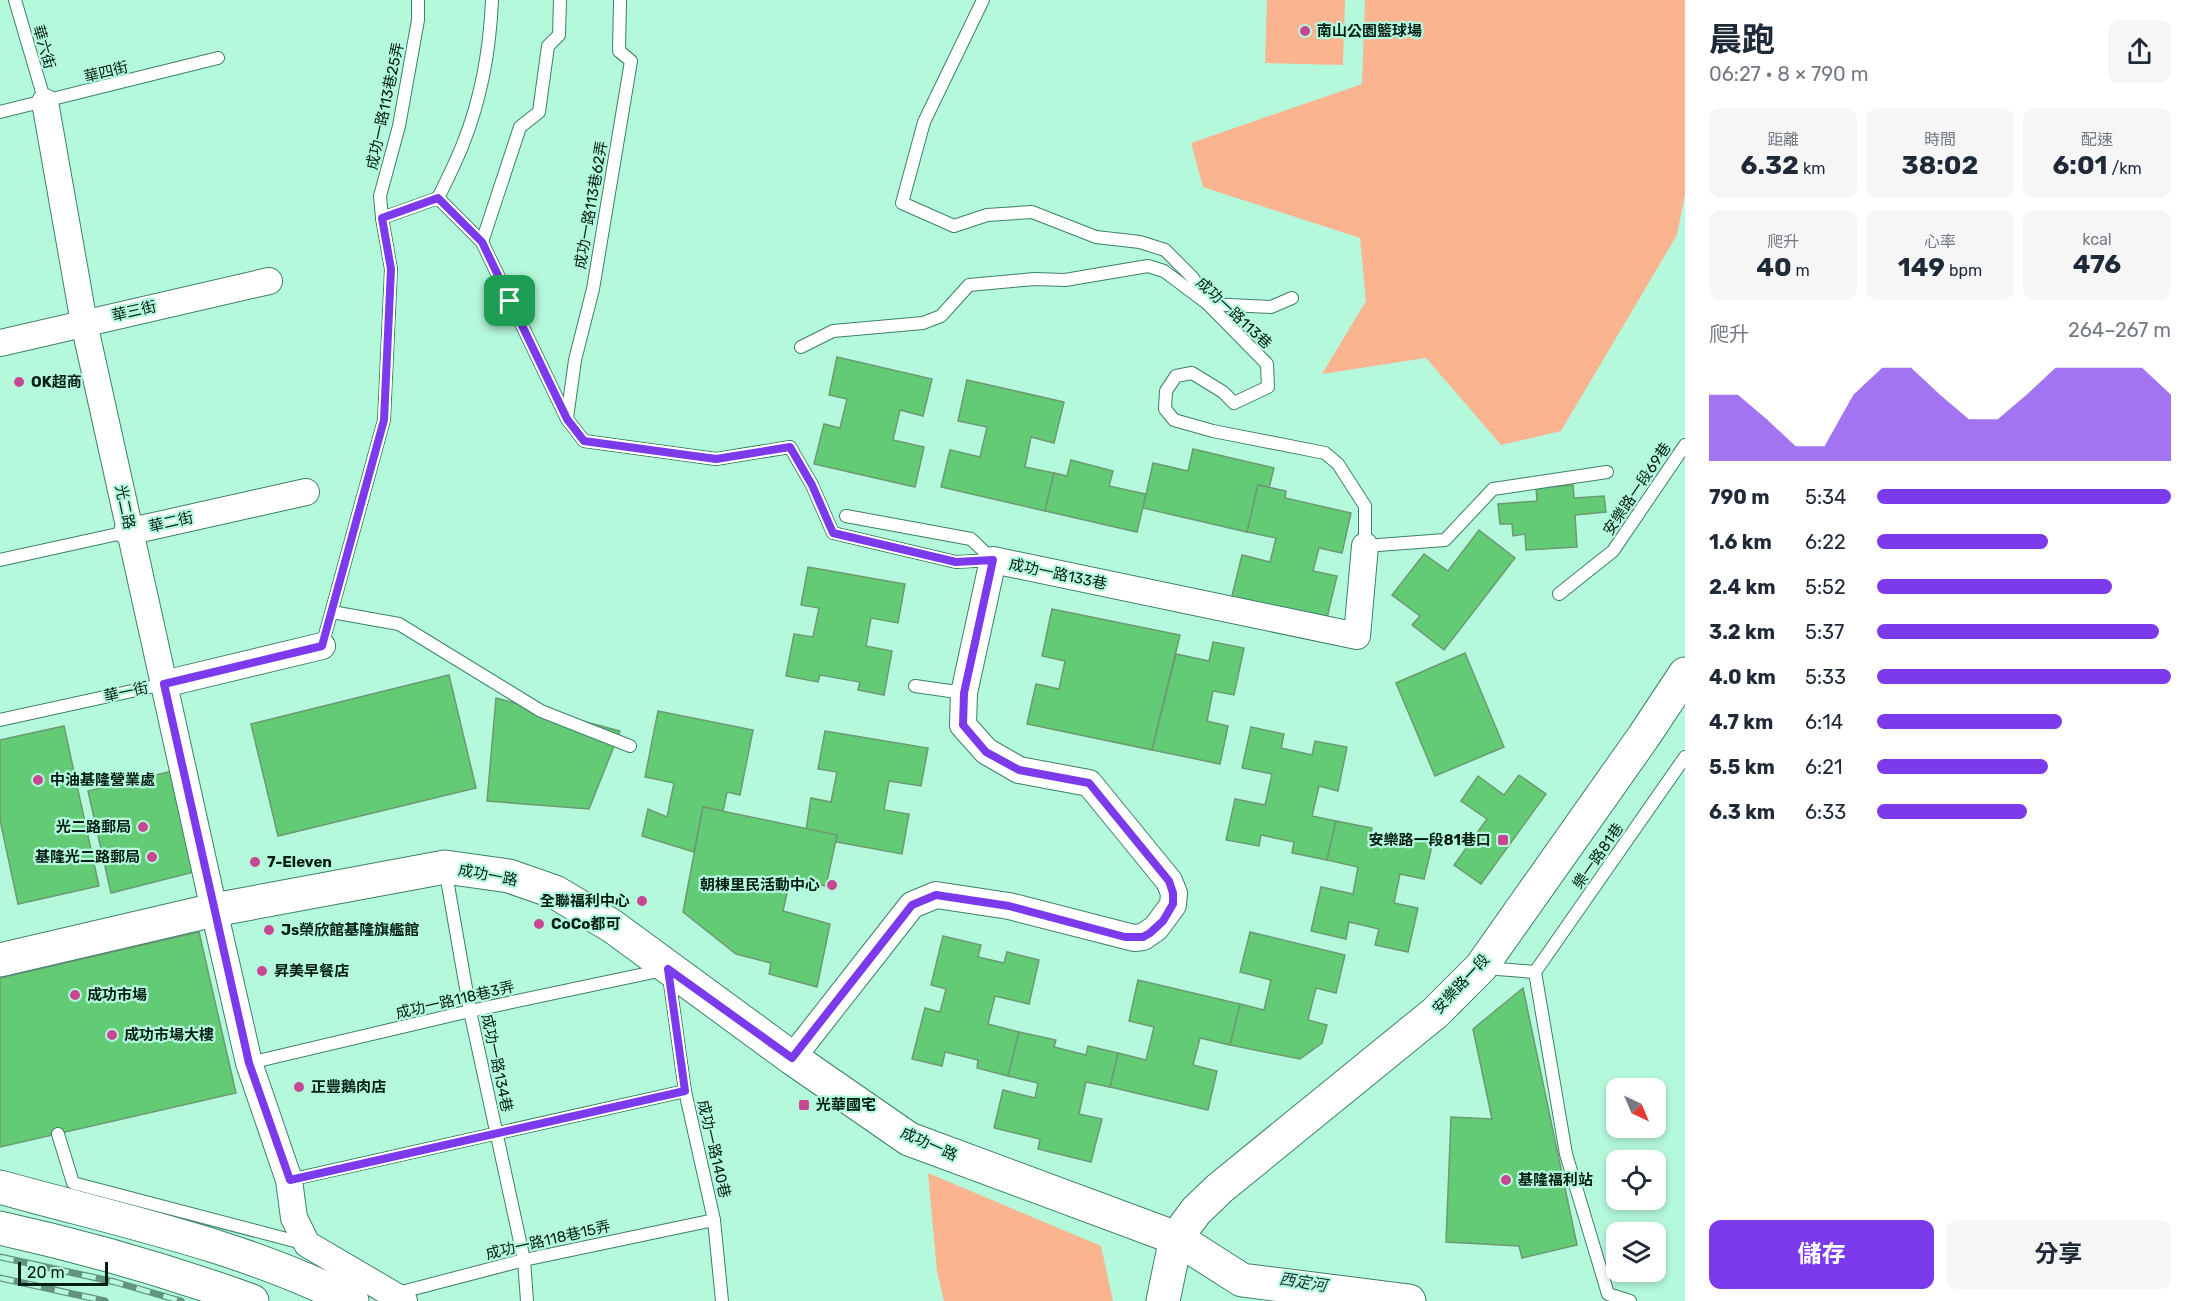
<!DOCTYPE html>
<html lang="zh-TW">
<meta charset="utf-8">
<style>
:root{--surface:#fff;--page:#f6f6f7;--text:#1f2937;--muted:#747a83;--accent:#7c3aed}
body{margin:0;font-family:Rubik,"Noto Sans TC",sans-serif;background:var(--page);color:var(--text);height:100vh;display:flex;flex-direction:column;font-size:22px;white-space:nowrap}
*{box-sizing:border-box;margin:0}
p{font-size:20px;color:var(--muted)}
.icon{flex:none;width:33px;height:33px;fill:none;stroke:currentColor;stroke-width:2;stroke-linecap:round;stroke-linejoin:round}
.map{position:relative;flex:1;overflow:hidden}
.side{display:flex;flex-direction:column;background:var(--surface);width:510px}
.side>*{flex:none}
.needle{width:39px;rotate:136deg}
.buttons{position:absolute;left:1606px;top:1078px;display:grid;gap:12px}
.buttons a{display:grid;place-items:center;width:60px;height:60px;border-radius:12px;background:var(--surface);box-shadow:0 3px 9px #0003;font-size:30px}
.scale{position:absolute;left:18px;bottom:15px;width:90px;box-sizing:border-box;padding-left:6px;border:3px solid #031e15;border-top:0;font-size:16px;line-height:21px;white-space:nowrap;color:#031e15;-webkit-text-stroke:4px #b5f9dd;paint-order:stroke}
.pin{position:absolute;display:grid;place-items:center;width:51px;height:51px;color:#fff;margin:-26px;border-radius:12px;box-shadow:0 3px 9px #0006}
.round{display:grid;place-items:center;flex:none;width:63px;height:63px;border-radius:12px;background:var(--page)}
.overview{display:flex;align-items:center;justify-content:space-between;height:102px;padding:0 24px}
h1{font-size:33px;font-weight:700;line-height:45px}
.metrics{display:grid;grid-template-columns:repeat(3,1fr);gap:9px;height:102px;padding:6px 24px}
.metrics div{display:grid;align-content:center;border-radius:12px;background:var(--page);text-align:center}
.metrics b{font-size:26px;font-weight:700}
.metrics small{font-size:16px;font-weight:400}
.metrics p{font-size:16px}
.chart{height:168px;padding:12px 24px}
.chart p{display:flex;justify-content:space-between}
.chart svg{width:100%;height:108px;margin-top:6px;fill:var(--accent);opacity:.7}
.primary-button{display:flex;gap:12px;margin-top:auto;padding:12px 24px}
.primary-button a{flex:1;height:69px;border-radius:12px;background:var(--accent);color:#fff;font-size:24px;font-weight:700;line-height:69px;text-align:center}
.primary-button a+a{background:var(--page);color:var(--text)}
ul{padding:0 24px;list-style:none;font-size:20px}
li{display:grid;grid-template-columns:96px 72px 1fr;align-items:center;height:45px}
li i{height:15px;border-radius:8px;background:var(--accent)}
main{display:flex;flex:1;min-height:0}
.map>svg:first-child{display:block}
.green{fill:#fbb490}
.building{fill:#63ca75;stroke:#6c9a71;stroke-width:1.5}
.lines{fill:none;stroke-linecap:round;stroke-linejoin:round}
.lane-casing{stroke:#3d8068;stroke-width:14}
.street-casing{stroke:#3d8068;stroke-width:28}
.secondary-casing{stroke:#3d8068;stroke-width:35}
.highway-casing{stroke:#3d8068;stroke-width:35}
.lane{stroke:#fff;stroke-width:12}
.street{stroke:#fff;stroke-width:26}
.secondary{stroke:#fff;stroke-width:33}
.highway{stroke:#fff;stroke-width:33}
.rail-casing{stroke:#639481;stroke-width:7}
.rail{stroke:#b5f9dd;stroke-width:4.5;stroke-dasharray:14;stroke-linecap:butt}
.route-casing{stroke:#fff;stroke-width:12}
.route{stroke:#7c3aed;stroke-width:8}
.poi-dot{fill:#c74792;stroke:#b5f9dd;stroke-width:2}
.labels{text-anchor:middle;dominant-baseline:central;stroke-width:4.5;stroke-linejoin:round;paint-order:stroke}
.poi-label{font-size:15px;font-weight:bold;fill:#031e15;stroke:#b5f9dd;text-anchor:start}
.street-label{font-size:15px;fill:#031e15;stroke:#b5f9dd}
.water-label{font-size:16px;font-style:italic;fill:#152f39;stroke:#b5f9dd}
</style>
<main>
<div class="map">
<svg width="1685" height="1301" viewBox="0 0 1685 1301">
<rect width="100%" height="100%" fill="#b5f9dd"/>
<!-- green -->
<g class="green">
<path d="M1267,0h78l-2,65 -78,-2z"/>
<path d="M1365,0h320v194l-8,41 -116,196 -60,14 -75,-87 -104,16 44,-73 -6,-63 -157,-51 -12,-44 171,-59z"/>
<path d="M928,1173l173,73 12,55h-169l-7,-29z"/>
</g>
<!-- building -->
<g class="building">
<path d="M837,357l95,22 -9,37 -23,-6 -7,30 31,7 -9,40 -101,-23 10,-40 16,4 7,-29 -18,-4z"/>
<path d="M967,380l97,22 -10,41 -23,-6 -6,30 29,6 -9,38 -104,-24 9,-37 30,7 7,-30 -29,-6z"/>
<path d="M1193,449l81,19 -5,20 -11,-3 -11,47 -104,-24 10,-45 35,8z"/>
<path d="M1071,460l42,11 -4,15 37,8 -9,38 -92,-21 9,-38 13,3z"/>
<path d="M1258,485l28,6 -1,7 66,15 -9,40 -23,-5 -6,23 24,5 -11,46 -95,-22 11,-45 28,7 6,-24 -29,-6z"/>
<path d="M1573,485l1,13 30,-2 2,16 -31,3 2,32 -51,3 -1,-16 -12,2 -1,-12h-12l-2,-20 39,-3 -1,-13z"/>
<path d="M1479,530l36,28 -71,92 -32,-25 8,-9 -28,-21 32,-41 24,17z"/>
<path d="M808,567l97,17 -7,39 -27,-5 -5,28 26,5 -8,44 -26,-5 2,-8 -40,-7 -2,7 -32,-6 8,-42 19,3 6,-29 -18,-3z"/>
<path d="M1052,609l128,26 -28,115 -125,-26 9,-40 23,5 6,-28 -23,-5z"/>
<path d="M1213,642l31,6 -10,47 -21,-4 -6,30 21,5 -8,38 -68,-14 24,-96 33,7z"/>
<path d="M1465,653l39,94 -69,29 -39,-93z"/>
<path d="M449,675l27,113 -198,48 -27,-112z"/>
<path d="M496,698l124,33 -31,78 -102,-8z"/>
<path d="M658,711l95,19 -13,65 -13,-3 -4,19 -20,-4 -9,45 -52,-16 6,-27 19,8 7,-34 -29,-6z"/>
<path d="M64,726l35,160 -81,18 -18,-84v-80z"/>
<path d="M1251,727l33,7 -3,14 31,7 3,-14 32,6 -9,44 -19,-5 -7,30 24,5 -9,39 -35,-7 2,-11 -33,-7 -2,11 -33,-6 9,-41 30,6 7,-31 -30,-6z"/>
<path d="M825,731l103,17 -7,38 -32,-5 -5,29 25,4 -7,40 -66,-12 1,-7 -31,-5 5,-32 20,4 6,-30 -19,-3z"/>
<path d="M177,770l17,102 -83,21 -23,-102z"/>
<path d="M1519,775l27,19 -65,90 -27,-19 33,-46 -26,-18 17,-25 26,19z"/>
<path d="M703,807l134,28 -11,51 -36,-7 -7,32 47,13 -13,63 -48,-13 2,-11 -35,-9 -53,-42z"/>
<path d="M1336,821l36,7 -2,10 27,7 3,-10 33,7 -9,37 -24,-5 -6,29 24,5 -10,44 -33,-7 4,-16 -30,-7 -3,17 -35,-8 10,-44 32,7 5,-27 -31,-7z"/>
<path d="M199,932l37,161 -236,54v-169z"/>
<path d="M1250,932l95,23 -9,38 -20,-5 -8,32 19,5 -5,18 -22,16 -70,-14 10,-41 24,6 7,-30 -31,-8z"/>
<path d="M943,936l38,9 -3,12 26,6 3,-11 32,8 -10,44 -34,-8 -7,28 31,8 -11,44 -31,-8 1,-8 -33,-8 -3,14 -30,-7 13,-51 15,4 6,-23 -15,-4z"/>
<path d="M1138,980l102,24 -10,41 -30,-7 -7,27 24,6 -9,39 -98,-23 8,-34 28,7 8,-33 -25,-6z"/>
<path d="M1523,988l54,257 -55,13 -3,-12 -73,-4 5,-125 41,2 -19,-90z"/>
<path d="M1019,1032l37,8 -2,7 32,8 2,-9 30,7 -8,34 -24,-5 -7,32 23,5 -11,43 -53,-13 2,-10 -46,-11 9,-38 32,8 3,-15 -30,-7z"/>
</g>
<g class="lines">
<defs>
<g id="lane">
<path d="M15,0l30,102"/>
<path d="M983,0l-59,122 -22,81 52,23 33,-11 45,-3 64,25 44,5 25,8 28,28 15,26 63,3 21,-9"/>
<path d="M0,112l218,-54"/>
<path d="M438,198c9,-18 18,-36 25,-54 18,-45 27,-96 29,-144"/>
<path d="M382,218l-2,-22 19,-70 19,-106v-20"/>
<path d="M482,242l38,-115 19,-15 9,-66 11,-11 1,-35"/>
<path d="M801,347l32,-16 90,-8 18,-7 28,-31 65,-6 31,1 83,-14 16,5 44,33 59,60 1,23 -34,16 -11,-11 -31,-19 -16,3 -10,15 -1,18 9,11 39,11 112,22 13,11 27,42v40l80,-6 48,-51 114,-17"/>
<path d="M567,418l8,-58 18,-71 38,-228 -12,-10 1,-51"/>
<path d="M846,516l125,23 22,21"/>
<path d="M0,560l127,-28"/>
<path d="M1559,594l54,-43 72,-106"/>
<path d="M332,612l67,12 142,87 89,35"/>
<path d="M322,646l62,-226 7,-151 -9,-51 56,-20 44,44 85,177 17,22 132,18 74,-12 22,38 21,48 123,29 37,-2"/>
<path d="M915,686l49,7"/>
<path d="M0,720l164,-36"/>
<path d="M445,868l25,143 54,249 3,41"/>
<path d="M1485,968l50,4 31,182 42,140 22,7"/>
<path d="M1535,972l150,-215"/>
<path d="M249,1063l221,-52 198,-42 17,122 29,129 8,81"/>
<path d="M58,1134l15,49 233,61"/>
<path d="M289,1180l396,-89"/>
<path d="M394,1294l130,-34 190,-40"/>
</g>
<g id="street">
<path d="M45,102l39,221 130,587 35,153 40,117 5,38 13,26 97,57"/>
<path d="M0,343l269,-62"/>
<path d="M127,532l179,-40"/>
<path d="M164,684l158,-38"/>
<path d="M792,1058l120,-153 24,-10 73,11 125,32 9,-1 13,-9 17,-23 1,-12 -5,-12 -80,-98 -70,-13 -33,-19 -23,-26 1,-32 29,-133 364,76 8,-90"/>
</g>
<g id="secondary">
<path d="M0,960l214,-50 231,-43 64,9 46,16 57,34 180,132 117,81 267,99 66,42 167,21"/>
<path d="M1163,1301l13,-63 20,-27 24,-23 215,-175 46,-46 163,-231 41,-62"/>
</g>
<g id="highway">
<path d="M0,1187c118,33 242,58 352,114"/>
<path d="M0,1228c86,19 169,43 252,73"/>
</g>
</defs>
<!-- lane casing -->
<use href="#lane" class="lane-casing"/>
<!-- street casing -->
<use href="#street" class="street-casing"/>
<!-- secondary casing -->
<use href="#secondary" class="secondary-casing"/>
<!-- highway casing -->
<use href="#highway" class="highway-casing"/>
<!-- lane -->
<use href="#lane" class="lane"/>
<!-- street -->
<use href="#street" class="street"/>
<!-- secondary -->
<use href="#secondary" class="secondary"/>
<!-- highway -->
<use href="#highway" class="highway"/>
<defs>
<g id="rail">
<path d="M0,1257l115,25 66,19"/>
<path d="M0,1278l105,23"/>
</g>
</defs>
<!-- rail casing -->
<use href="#rail" class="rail-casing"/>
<!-- rail -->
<use href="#rail" class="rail"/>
</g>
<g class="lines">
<defs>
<path id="route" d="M438,198l44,44 85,177 17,22 132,18 74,-12 22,38 21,48 123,29 37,-2 -29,133 -1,32 23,27 33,18 70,13 80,98 4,12v11l-10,17 -13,12 -7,4h-18l-116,-31 -73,-11 -24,10 -120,153 -124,-89 17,122 -395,89 -41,-117 -85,-379 158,-38 62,-226 7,-151 -9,-51z"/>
</defs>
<!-- route casing -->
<use href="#route" class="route-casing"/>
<!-- route -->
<use href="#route" class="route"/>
</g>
<!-- markers -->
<g class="poi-dot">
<circle cx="1305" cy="31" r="6"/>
<circle cx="19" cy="382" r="6"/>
<circle cx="38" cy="780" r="6"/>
<circle cx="143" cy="827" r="6"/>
<rect x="1497" y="834" width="12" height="12" rx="3"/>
<circle cx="152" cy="857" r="6"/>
<circle cx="255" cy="862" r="6"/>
<circle cx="832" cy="885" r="6"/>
<circle cx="642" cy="901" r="6"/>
<circle cx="539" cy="924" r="6"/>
<circle cx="269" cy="930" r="6"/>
<circle cx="262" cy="971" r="6"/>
<circle cx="75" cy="995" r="6"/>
<circle cx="112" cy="1035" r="6"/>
<circle cx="299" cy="1087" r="6"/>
<rect x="798" y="1099" width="12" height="12" rx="3"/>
<circle cx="1506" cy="1180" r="6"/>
</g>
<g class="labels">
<!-- poi labels -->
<g class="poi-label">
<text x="1317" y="31">南山公園籃球場</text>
<text x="31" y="382">OK超商</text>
<text x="50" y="780">中油基隆營業處</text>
<text x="131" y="827" text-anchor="end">光二路郵局</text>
<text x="1491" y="840" text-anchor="end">安樂路一段81巷口</text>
<text x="140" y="857" text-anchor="end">基隆光二路郵局</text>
<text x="267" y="862">7-Eleven</text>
<text x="820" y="885" text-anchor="end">朝棟里民活動中心</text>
<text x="630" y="901" text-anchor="end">全聯福利中心</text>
<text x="551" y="924">CoCo都可</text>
<text x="281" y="930">Js榮欣館基隆旗艦館</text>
<text x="274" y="971">昇美早餐店</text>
<text x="87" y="995">成功市場</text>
<text x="124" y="1035">成功市場大樓</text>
<text x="311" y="1087">正豐鵝肉店</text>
<text x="816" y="1105">光華國宅</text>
<text x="1518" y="1180">基隆福利站</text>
</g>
<!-- street labels -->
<g class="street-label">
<text transform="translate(44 47) rotate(74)">華六街</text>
<text transform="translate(106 72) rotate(-14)">華四街</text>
<text transform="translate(385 106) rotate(-78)">成功一路113巷25弄</text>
<text transform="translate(591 205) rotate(-80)">成功一路113巷62弄</text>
<text transform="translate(134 311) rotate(-13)">華三街</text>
<text transform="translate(1234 313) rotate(43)">成功一路113巷</text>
<text transform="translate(1637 489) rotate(-56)">安樂路一段69巷</text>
<text transform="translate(125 507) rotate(78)">光二路</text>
<text transform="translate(171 522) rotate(-13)">華二街</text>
<text transform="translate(1058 574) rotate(12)">成功一路133巷</text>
<text transform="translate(126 692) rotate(-12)">華一街</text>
<text transform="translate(1598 856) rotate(-55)">樂一路81巷</text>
<text transform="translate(488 875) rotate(11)">成功一路</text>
<text transform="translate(1461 984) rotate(-47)">安樂路一段</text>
<text transform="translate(455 1000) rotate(-13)">成功一路118巷3弄</text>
<text transform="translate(497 1063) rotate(78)">成功一路134巷</text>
<text transform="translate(929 1144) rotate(24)">成功一路</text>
<text transform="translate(714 1149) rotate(77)">成功一路140巷</text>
<text transform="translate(548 1240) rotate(-13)">成功一路118巷15弄</text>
</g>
<!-- water labels -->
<g class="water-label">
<text transform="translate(1303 1282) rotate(9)">西定河</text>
</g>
</g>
</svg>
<div class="buttons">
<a><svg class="needle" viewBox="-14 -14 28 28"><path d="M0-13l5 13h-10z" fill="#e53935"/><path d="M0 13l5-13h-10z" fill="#747a83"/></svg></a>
<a><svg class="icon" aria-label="locate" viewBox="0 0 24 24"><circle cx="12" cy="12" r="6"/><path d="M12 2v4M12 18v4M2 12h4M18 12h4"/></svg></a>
<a><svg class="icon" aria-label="layers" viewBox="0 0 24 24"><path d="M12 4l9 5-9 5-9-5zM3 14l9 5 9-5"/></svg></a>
</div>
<div class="scale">20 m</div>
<div class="pin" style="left:510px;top:301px;background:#1e9e55"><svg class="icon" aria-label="arrive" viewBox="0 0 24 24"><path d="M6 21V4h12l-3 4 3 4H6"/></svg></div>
</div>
<section class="side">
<div class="overview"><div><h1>晨跑</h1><p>06:27 · 8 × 790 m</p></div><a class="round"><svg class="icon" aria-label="share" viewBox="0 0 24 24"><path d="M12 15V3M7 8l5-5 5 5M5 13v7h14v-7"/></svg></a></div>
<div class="metrics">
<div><p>距離</p><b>6.32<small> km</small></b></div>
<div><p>時間</p><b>38:02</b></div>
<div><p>配速</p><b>6:01<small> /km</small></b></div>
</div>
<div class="metrics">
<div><p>爬升</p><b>40<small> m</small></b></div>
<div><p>心率</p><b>149<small> bpm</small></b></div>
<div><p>kcal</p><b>476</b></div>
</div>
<div class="chart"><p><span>爬升</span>264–267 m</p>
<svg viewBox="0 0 160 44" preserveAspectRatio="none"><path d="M0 44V17L10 17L20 27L30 38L40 38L50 17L60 6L70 6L80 17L90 27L100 27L110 17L120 6L130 6L140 6L150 6L160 17V44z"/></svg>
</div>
<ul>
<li><b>790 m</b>5:34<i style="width:100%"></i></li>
<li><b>1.6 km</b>6:22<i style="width:58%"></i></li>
<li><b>2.4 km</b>5:52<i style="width:80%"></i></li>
<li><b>3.2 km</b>5:37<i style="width:96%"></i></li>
<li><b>4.0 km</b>5:33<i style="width:100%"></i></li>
<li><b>4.7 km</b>6:14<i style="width:63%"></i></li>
<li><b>5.5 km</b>6:21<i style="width:58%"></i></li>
<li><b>6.3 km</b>6:33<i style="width:51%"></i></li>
</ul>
<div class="primary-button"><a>儲存</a><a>分享</a></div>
</section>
</main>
